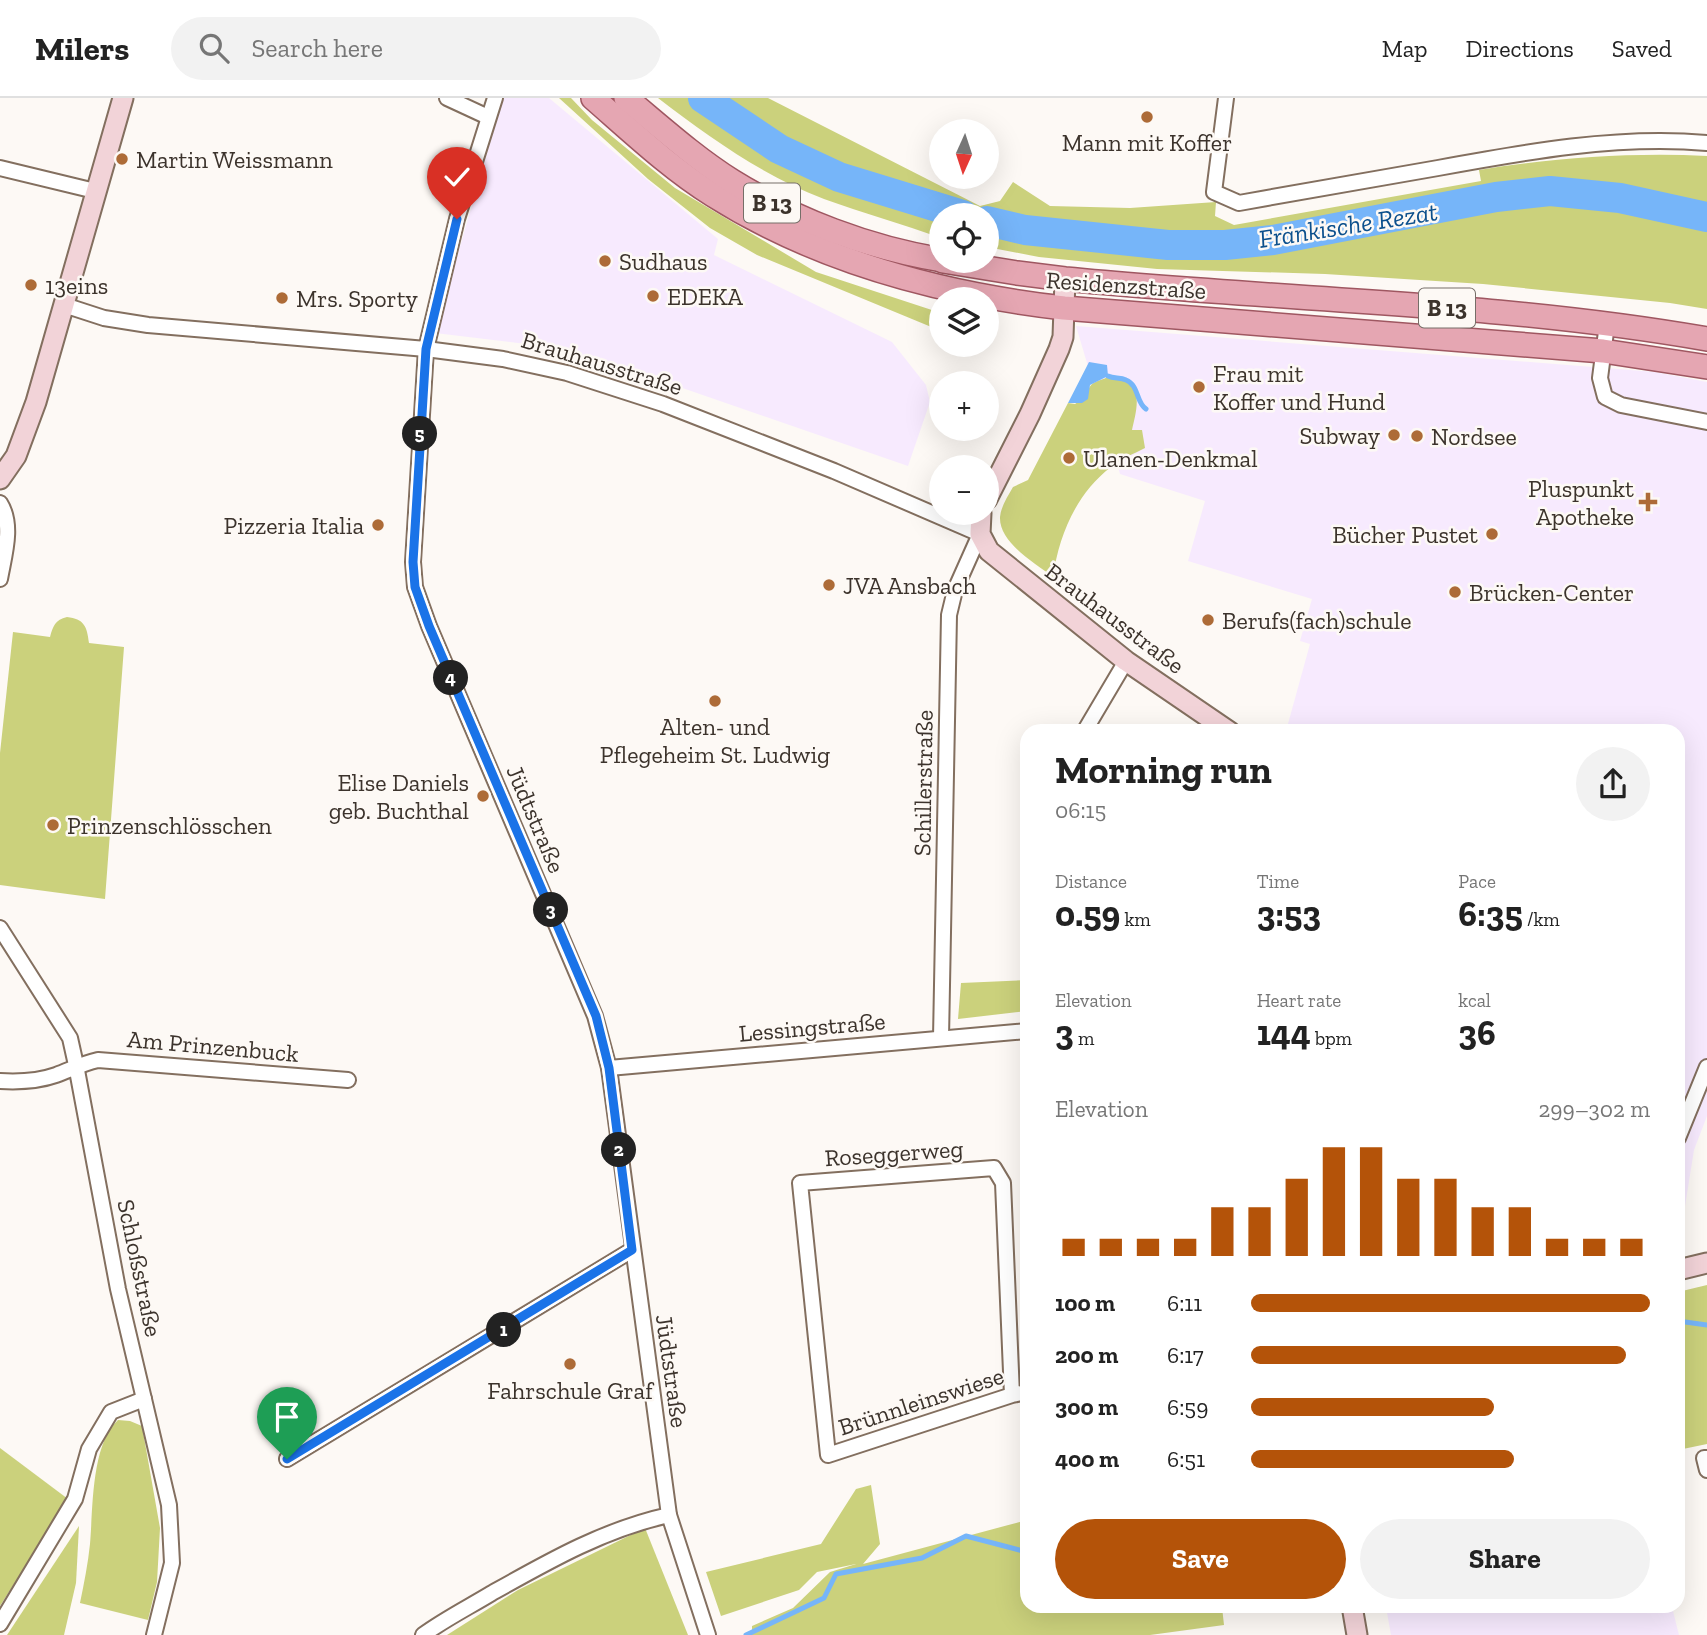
<!DOCTYPE html>
<meta charset="utf-8">
<style>
:root{--surface:#fff;--page:#f2f2f2;--text:#222;--muted:#767676;--line:#e0e0e0;--accent:#b45309}
body{margin:0;font-family:"Zilla Slab",serif;background:var(--page);color:var(--text);height:100vh;display:flex;flex-direction:column;font-size:26px;white-space:nowrap}
*{box-sizing:border-box;margin:0}
p{font-size:23px;color:var(--muted)}
.icon{flex:none;width:38px;height:38px;fill:none;stroke:currentColor;stroke-width:2;stroke-linecap:round;stroke-linejoin:round}
.map{position:relative;flex:1;overflow:hidden}
.side{position:absolute;left:1020px;top:626px;width:665px;height:889px;display:flex;flex-direction:column;background:var(--surface);border-radius:21px;box-shadow:0 7px 28px #0002}
.side>*{flex:none}
.needle{width:46px;rotate:183deg}
.fabs{position:absolute;left:929px;top:21px;display:grid;gap:14px}
.fabs a{display:grid;place-items:center;width:70px;height:70px;border-radius:50%;background:var(--surface);box-shadow:0 7px 28px #0002;font-size:35px}
.pin{position:absolute;display:grid;place-items:center;width:60px;height:60px;color:#fff;margin:-72px -30px;border-radius:50% 50% 50% 0;rotate:-45deg;box-shadow:0 0 7px #0007}
.pin .icon{rotate:45deg}
.km{position:absolute;width:35px;height:35px;margin:-18px;border-radius:50%;background:#222;color:#fff;font-size:19px;line-height:35px;text-align:center}
.round{display:grid;place-items:center;flex:none;width:74px;height:74px;border-radius:37px;background:var(--page)}
.overview{display:flex;align-items:center;justify-content:space-between;height:119px;padding:0 35px}
h1{font-size:38px;font-weight:700;line-height:52px}
.metrics{display:grid;grid-template-columns:repeat(3,1fr);gap:10px;height:119px;padding:7px 35px}
.metrics div{display:grid;align-content:center}
.metrics b{font-size:35px;font-weight:700}
.metrics small{font-size:19px;font-weight:400}
.metrics p{font-size:19px}
.chart{height:196px;padding:14px 35px}
.chart p{display:flex;justify-content:space-between}
.chart svg{width:100%;height:126px;margin-top:7px;stroke:var(--accent);stroke-width:6}
.action{display:flex;gap:14px;margin-top:auto;padding:14px 35px}
.action a{flex:1;height:80px;border-radius:42px;background:var(--accent);color:#fff;font-size:28px;font-weight:700;line-height:80px;text-align:center}
.action a+a{background:var(--page);color:var(--text)}
ul{padding:0 35px;list-style:none;font-size:23px}
li{display:grid;grid-template-columns:112px 84px 1fr;align-items:center;height:52px}
li i{height:18px;border-radius:9px;background:var(--accent)}
header{display:flex;align-items:center;gap:42px;box-sizing:border-box;height:98px;padding:0 35px;background:var(--surface);border-bottom:2px solid var(--line)}
header strong{font-size:33px}
nav{display:flex;gap:38px;margin-inline-start:auto;font-size:24px}
.search{width:490px;height:63px;background:var(--page);display:flex;align-items:center;gap:18px;box-sizing:border-box;padding:0 24px;border-radius:38px;color:var(--muted);font-size:26px}
.map>svg:first-child{display:block}
.commercial{fill:#f7eafe}
.green{fill:#cbd17c}
.water{fill:#76b5f9}
.lines{fill:none;stroke-linecap:round;stroke-linejoin:round}
.stream{stroke:#76b5f9;stroke-width:5}
.river{stroke:#76b5f9;stroke-width:30}
.street-casing{stroke:#836f5f;stroke-width:18}
.secondary-casing{stroke:#836f5f;stroke-width:23}
.primary-casing{stroke:#9f5761;stroke-width:26}
.street{stroke:#fff;stroke-width:14}
.secondary{stroke:#f2d3d8;stroke-width:19}
.primary{stroke:#e5a6b2;stroke-width:23}
.route-casing{stroke:#fff;stroke-width:14}
.route{stroke:#1a73e8;stroke-width:9}
.poi-dot{fill:#ad6b37;stroke:#fdf9f5;stroke-width:2.5}
.labels{text-anchor:middle;dominant-baseline:central;stroke-width:5;stroke-linejoin:round;paint-order:stroke}
.shield{fill:#fdf9f5;stroke:#766e68;stroke-width:2}
.shield-label{font-size:23px;font-weight:bold;fill:#3c332c}
.poi-label{font-size:24px;fill:#3c332c;stroke:#fdf9f5;text-anchor:start}
.street-label{font-size:24px;fill:#3c332c;stroke:#fdf9f5}
.water-label{font-size:26px;font-style:italic;fill:#0c508d;stroke:#fdf9f5}
</style>
<header>
<strong>Milers</strong>
<div class="search"><svg class="icon" aria-label="search" viewBox="0 0 24 24"><circle cx="10" cy="10" r="6"/><path d="M15 15l6 6"/></svg>Search here</div>
<nav><a>Map</a><a>Directions</a><a>Saved</a></nav>
</header>
<div class="map">
<svg width="1707" height="1537" viewBox="0 0 1707 1537">
<rect width="100%" height="100%" fill="#fdf9f5"/>
<!-- commercial -->
<g class="commercial">
<path d="M503,0h46l169,141 -4,16 178,87 34,43 4,17 -22,64 -240,-83 -126,-37 -107,-13z"/>
<path d="M1076,228l579,46 52,10v734l-13,34 -13,81 -3,1v-500l-392,-1 24,-87 -10,-3 12,-42 -124,-38 17,-60 -85,-27z"/>
<path d="M1386,1509h286l7,28h-288z"/>
</g>
<!-- green -->
<g class="green">
<path d="M559,0h12l21,22 83,68 141,84 125,41v18l-184,-76 -47,-27 -62,-49z"/>
<path d="M658,0h110l212,108 20,-5 13,-19 37,24 80,2 86,-6 -1,14 19,9 247,-44 -2,-11c75,-12 153,-18 228,-14v153l-37,-6 -187,-19 -158,-10 -168,-5 -118,-12 -52,-10v-32h-45l-1,23c-38,-14 -79,-25 -117,-39 -61,-23 -115,-62 -166,-101z"/>
<path d="M1108,279c6,2 12,2 17,4 19,8 10,34 7,49h10l3,18c-12,6 -24,11 -34,19 -35,27 -52,68 -58,110 -18,-14 -54,-34 -53,-60 1,-11 8,-21 13,-30l15,-7 40,-77 7,1 13,-9c0,-14 10,-13 20,-18z"/>
<path d="M67,519c17,2 20,9 22,26l35,4 -19,252 -105,-14v-132l13,-121 37,5c3,-11 5,-17 17,-20z"/>
<path d="M1027,882v31l-69,8 3,-36z"/>
<path d="M1707,1187v159l-29,6v-158z"/>
<path d="M118,1322l12,1 12,5 18,102 -3,54 -9,38 -68,-17c4,-20 8,-39 10,-59 3,-34 1,-100 28,-124z"/>
<path d="M0,1350l68,51 -68,107z"/>
<path d="M871,1387l9,59 -17,20 164,-44v86l195,1 2,18 -74,10h-398v-9l41,-18 37,-36 26,-8 -39,8 -18,18 -78,26 -15,-44 115,-28 35,-55z"/>
<path d="M79,1428l-3,57 -12,52h-57z"/>
<path d="M645,1430l43,107h-241l71,-45z"/>
</g>
<!-- water -->
<path class="water" d="M1089,264l18,3 1,11 -18,9 -2,14 -6,4h-14z"/>
<g class="lines">
<!-- stream -->
<g class="stream">
<path d="M1108,278c6,3 12,1 18,4 13,5 10,23 20,29"/>
<path d="M1678,1223l29,4"/>
<path d="M746,1537l78,-37 12,-24 86,-16 44,-22 61,16"/>
</g>
<!-- river -->
<g class="river">
<path d="M703,0l76,51 60,28 124,38"/>
<path d="M987,123l38,9 143,15h57l48,-5 223,-43 54,-6 70,7 87,19"/>
</g>
<defs>
<g id="street">
<path d="M447,0l41,19"/>
<path d="M495,0l-38,121 -31,130 -13,213 2,25 14,39 166,390 14,52 60,447 39,120"/>
<path d="M1226,0l-12,94 25,11c66,-12 132,-23 199,-35 87,-16 180,-33 269,-25"/>
<path d="M0,70l95,23"/>
<path d="M64,207l40,13 44,7 278,24 77,10 64,14 96,31 171,67 146,63 -25,56 -6,25 -8,423"/>
<path d="M1607,226l-7,54 5,19 16,8 86,17"/>
<path d="M0,405c14,22 4,53 0,76"/>
<path d="M1084,634l42,-71"/>
<path d="M0,830l70,110 6,27 42,224 51,216 3,58 -18,72"/>
<path d="M609,970l418,-37"/>
<path d="M0,983c17,1 39,0 56,-6 16,-6 25,-11 42,-15l250,20"/>
<path d="M1678,1040l29,-71"/>
<path d="M1012,1297l-9,-212 -9,-15 -194,15 28,272 184,-60 15,-3"/>
<path d="M1707,1360h-3l3,12"/>
<path d="M287,1361l345,-209"/>
<path d="M0,1526l75,-125 14,-50 22,-37 33,-13"/>
<path d="M423,1537c22,-16 46,-28 69,-42 57,-32 113,-64 177,-78"/>
</g>
<g id="secondary">
<path d="M0,381l16,-23 20,-54 87,-304"/>
<path d="M987,401l43,-85 29,-65 4,-12 2,-58"/>
<path d="M981,415l-1,21 9,17 137,110 104,71"/>
<path d="M1678,1172l29,-7"/>
<path d="M1352,1508l5,29"/>
</g>
<g id="primary">
<path d="M593,0c39,34 77,70 120,97 106,67 228,99 351,113l539,43 104,16"/>
<path d="M626,0c35,29 68,59 106,83 63,39 137,67 210,79"/>
<path d="M943,163l74,12 48,6c214,21 430,23 642,60"/>
</g>
</defs>
<!-- street casing -->
<use href="#street" class="street-casing"/>
<!-- secondary casing -->
<use href="#secondary" class="secondary-casing"/>
<!-- primary casing -->
<use href="#primary" class="primary-casing"/>
<!-- street -->
<use href="#street" class="street"/>
<!-- secondary -->
<use href="#secondary" class="secondary"/>
<!-- primary -->
<use href="#primary" class="primary"/>
</g>
<g class="lines">
<defs>
<path id="route" d="M287,1361l345,-209 -23,-182 -13,-52 -167,-390 -14,-39 -2,-25 13,-213 31,-130"/>
</defs>
<!-- route casing -->
<use href="#route" class="route-casing"/>
<!-- route -->
<use href="#route" class="route"/>
</g>
<!-- markers -->
<g class="poi-dot">
<circle cx="1147" cy="19" r="7"/>
<circle cx="122" cy="61" r="7"/>
<circle cx="605" cy="163" r="7"/>
<circle cx="31" cy="187" r="7"/>
<circle cx="653" cy="198" r="7"/>
<circle cx="282" cy="200" r="7"/>
<circle cx="1199" cy="289" r="7"/>
<circle cx="1394" cy="337" r="7"/>
<circle cx="1417" cy="338" r="7"/>
<circle cx="1069" cy="360" r="7"/>
<path d="M1644.5 393.5h7v7h7v7h-7v7h-7v-7h-7v-7h7z"/>
<circle cx="378" cy="427" r="7"/>
<circle cx="1492" cy="436" r="7"/>
<circle cx="829" cy="487" r="7"/>
<circle cx="1455" cy="494" r="7"/>
<circle cx="1208" cy="522" r="7"/>
<circle cx="715" cy="603" r="7"/>
<circle cx="483" cy="698" r="7"/>
<circle cx="53" cy="727" r="7"/>
<circle cx="570" cy="1266" r="7"/>
</g>
<g class="labels">
<!-- shield labels -->
<g class="shield">
<rect x="744" y="85.5" width="56" height="39" rx="5"/>
<rect x="1419" y="190.5" width="56" height="39" rx="5"/>
</g>
<g class="shield-label">
<text x="772" y="105">B 13</text>
<text x="1447" y="210">B 13</text>
</g>
<!-- poi labels -->
<g class="poi-label">
<text x="1147" y="44" text-anchor="middle">Mann mit Koffer</text>
<text x="136" y="61">Martin Weissmann</text>
<text x="619" y="163">Sudhaus</text>
<text x="45" y="187">13eins</text>
<text x="667" y="198">EDEKA</text>
<text x="296" y="200">Mrs. Sporty</text>
<text x="1213" y="275">Frau mit<tspan x="1213" dy="28">Koffer und Hund</tspan></text>
<text x="1380" y="337" text-anchor="end">Subway</text>
<text x="1431" y="338">Nordsee</text>
<text x="1083" y="360">Ulanen-Denkmal</text>
<text x="1634" y="390" text-anchor="end">Pluspunkt<tspan x="1634" dy="28">Apotheke</tspan></text>
<text x="364" y="427" text-anchor="end">Pizzeria Italia</text>
<text x="1478" y="436" text-anchor="end">Bücher Pustet</text>
<text x="843" y="487">JVA Ansbach</text>
<text x="1469" y="494">Brücken-Center</text>
<text x="1222" y="522">Berufs(fach)schule</text>
<text x="715" y="628" text-anchor="middle">Alten- und<tspan x="715" dy="28">Pflegeheim St. Ludwig</tspan></text>
<text x="469" y="684" text-anchor="end">Elise Daniels<tspan x="469" dy="28">geb. Buchthal</tspan></text>
<text x="67" y="727">Prinzenschlösschen</text>
<text x="570" y="1292" text-anchor="middle">Fahrschule Graf</text>
</g>
<!-- street labels -->
<g class="street-label">
<text transform="translate(1126 187) rotate(4)">Residenzstraße</text>
<text transform="translate(602 265) rotate(17)">Brauhausstraße</text>
<text transform="translate(1115 520) rotate(37)">Brauhausstraße</text>
<text transform="translate(923 685) rotate(-89)">Schillerstraße</text>
<text transform="translate(536 721) rotate(67)">Jüdtstraße</text>
<text transform="translate(812 929) rotate(-5)">Lessingstraße</text>
<text transform="translate(213 948) rotate(5)">Am Prinzenbuck</text>
<text transform="translate(894 1055) rotate(-4)">Roseggerweg</text>
<text transform="translate(140 1170) rotate(78)">Schloßstraße</text>
<text transform="translate(672 1273) rotate(82)">Jüdtstraße</text>
<text transform="translate(921 1303) rotate(-18)">Brünnleinswiese</text>
</g>
<!-- water labels -->
<g class="water-label">
<text transform="translate(1348 127) rotate(-9)">Fränkische Rezat</text>
</g>
</g>
</svg>
<div class="fabs">
<a><svg class="needle" viewBox="-14 -14 28 28"><path d="M0-13l5 13h-10z" fill="#e53935"/><path d="M0 13l5-13h-10z" fill="#767676"/></svg></a>
<a><svg class="icon" aria-label="locate" viewBox="0 0 24 24"><circle cx="12" cy="12" r="6"/><path d="M12 2v4M12 18v4M2 12h4M18 12h4"/></svg></a>
<a><svg class="icon" aria-label="layers" viewBox="0 0 24 24"><path d="M12 4l9 5-9 5-9-5zM3 14l9 5 9-5"/></svg></a>
<a>+</a>
<a>−</a>
</div>
<div class="pin" style="left:287px;top:1361px;background:#1e9e55"><svg class="icon" aria-label="arrive" viewBox="0 0 24 24"><path d="M6 21V4h12l-3 4 3 4H6"/></svg></div>
<div class="pin" style="left:457px;top:121px;background:#d93025"><svg class="icon" aria-label="check" viewBox="0 0 24 24"><path d="M5 12l5 5 9-10"/></svg></div>
<b class="km" style="left:504px;top:1232px">1</b>
<b class="km" style="left:619px;top:1052px">2</b>
<b class="km" style="left:551px;top:812px">3</b>
<b class="km" style="left:451px;top:580px">4</b>
<b class="km" style="left:420px;top:336px">5</b>
<section class="side">
<div class="overview"><div><h1>Morning run</h1><p>06:15</p></div><a class="round"><svg class="icon" aria-label="share" viewBox="0 0 24 24"><path d="M12 15V3M7 8l5-5 5 5M5 13v7h14v-7"/></svg></a></div>
<div class="metrics">
<div><p>Distance</p><b>0.59<small> km</small></b></div>
<div><p>Time</p><b>3:53</b></div>
<div><p>Pace</p><b>6:35<small> /km</small></b></div>
</div>
<div class="metrics">
<div><p>Elevation</p><b>3<small> m</small></b></div>
<div><p>Heart rate</p><b>144<small> bpm</small></b></div>
<div><p>kcal</p><b>36</b></div>
</div>
<div class="chart"><p><span>Elevation</span>299–302 m</p>
<svg viewBox="0 0 160 44" preserveAspectRatio="none"><path d="M5 44V38M15 44V38M25 44V38M35 44V38M45 44V27M55 44V27M65 44V17M75 44V6M85 44V6M95 44V17M105 44V17M115 44V27M125 44V27M135 44V38M145 44V38M155 44V38"/></svg>
</div>
<ul>
<li><b>100 m</b>6:11<i style="width:100%"></i></li>
<li><b>200 m</b>6:17<i style="width:94%"></i></li>
<li><b>300 m</b>6:59<i style="width:61%"></i></li>
<li><b>400 m</b>6:51<i style="width:66%"></i></li>
</ul>
<div class="action"><a>Save</a><a>Share</a></div>
</section>
</div>
